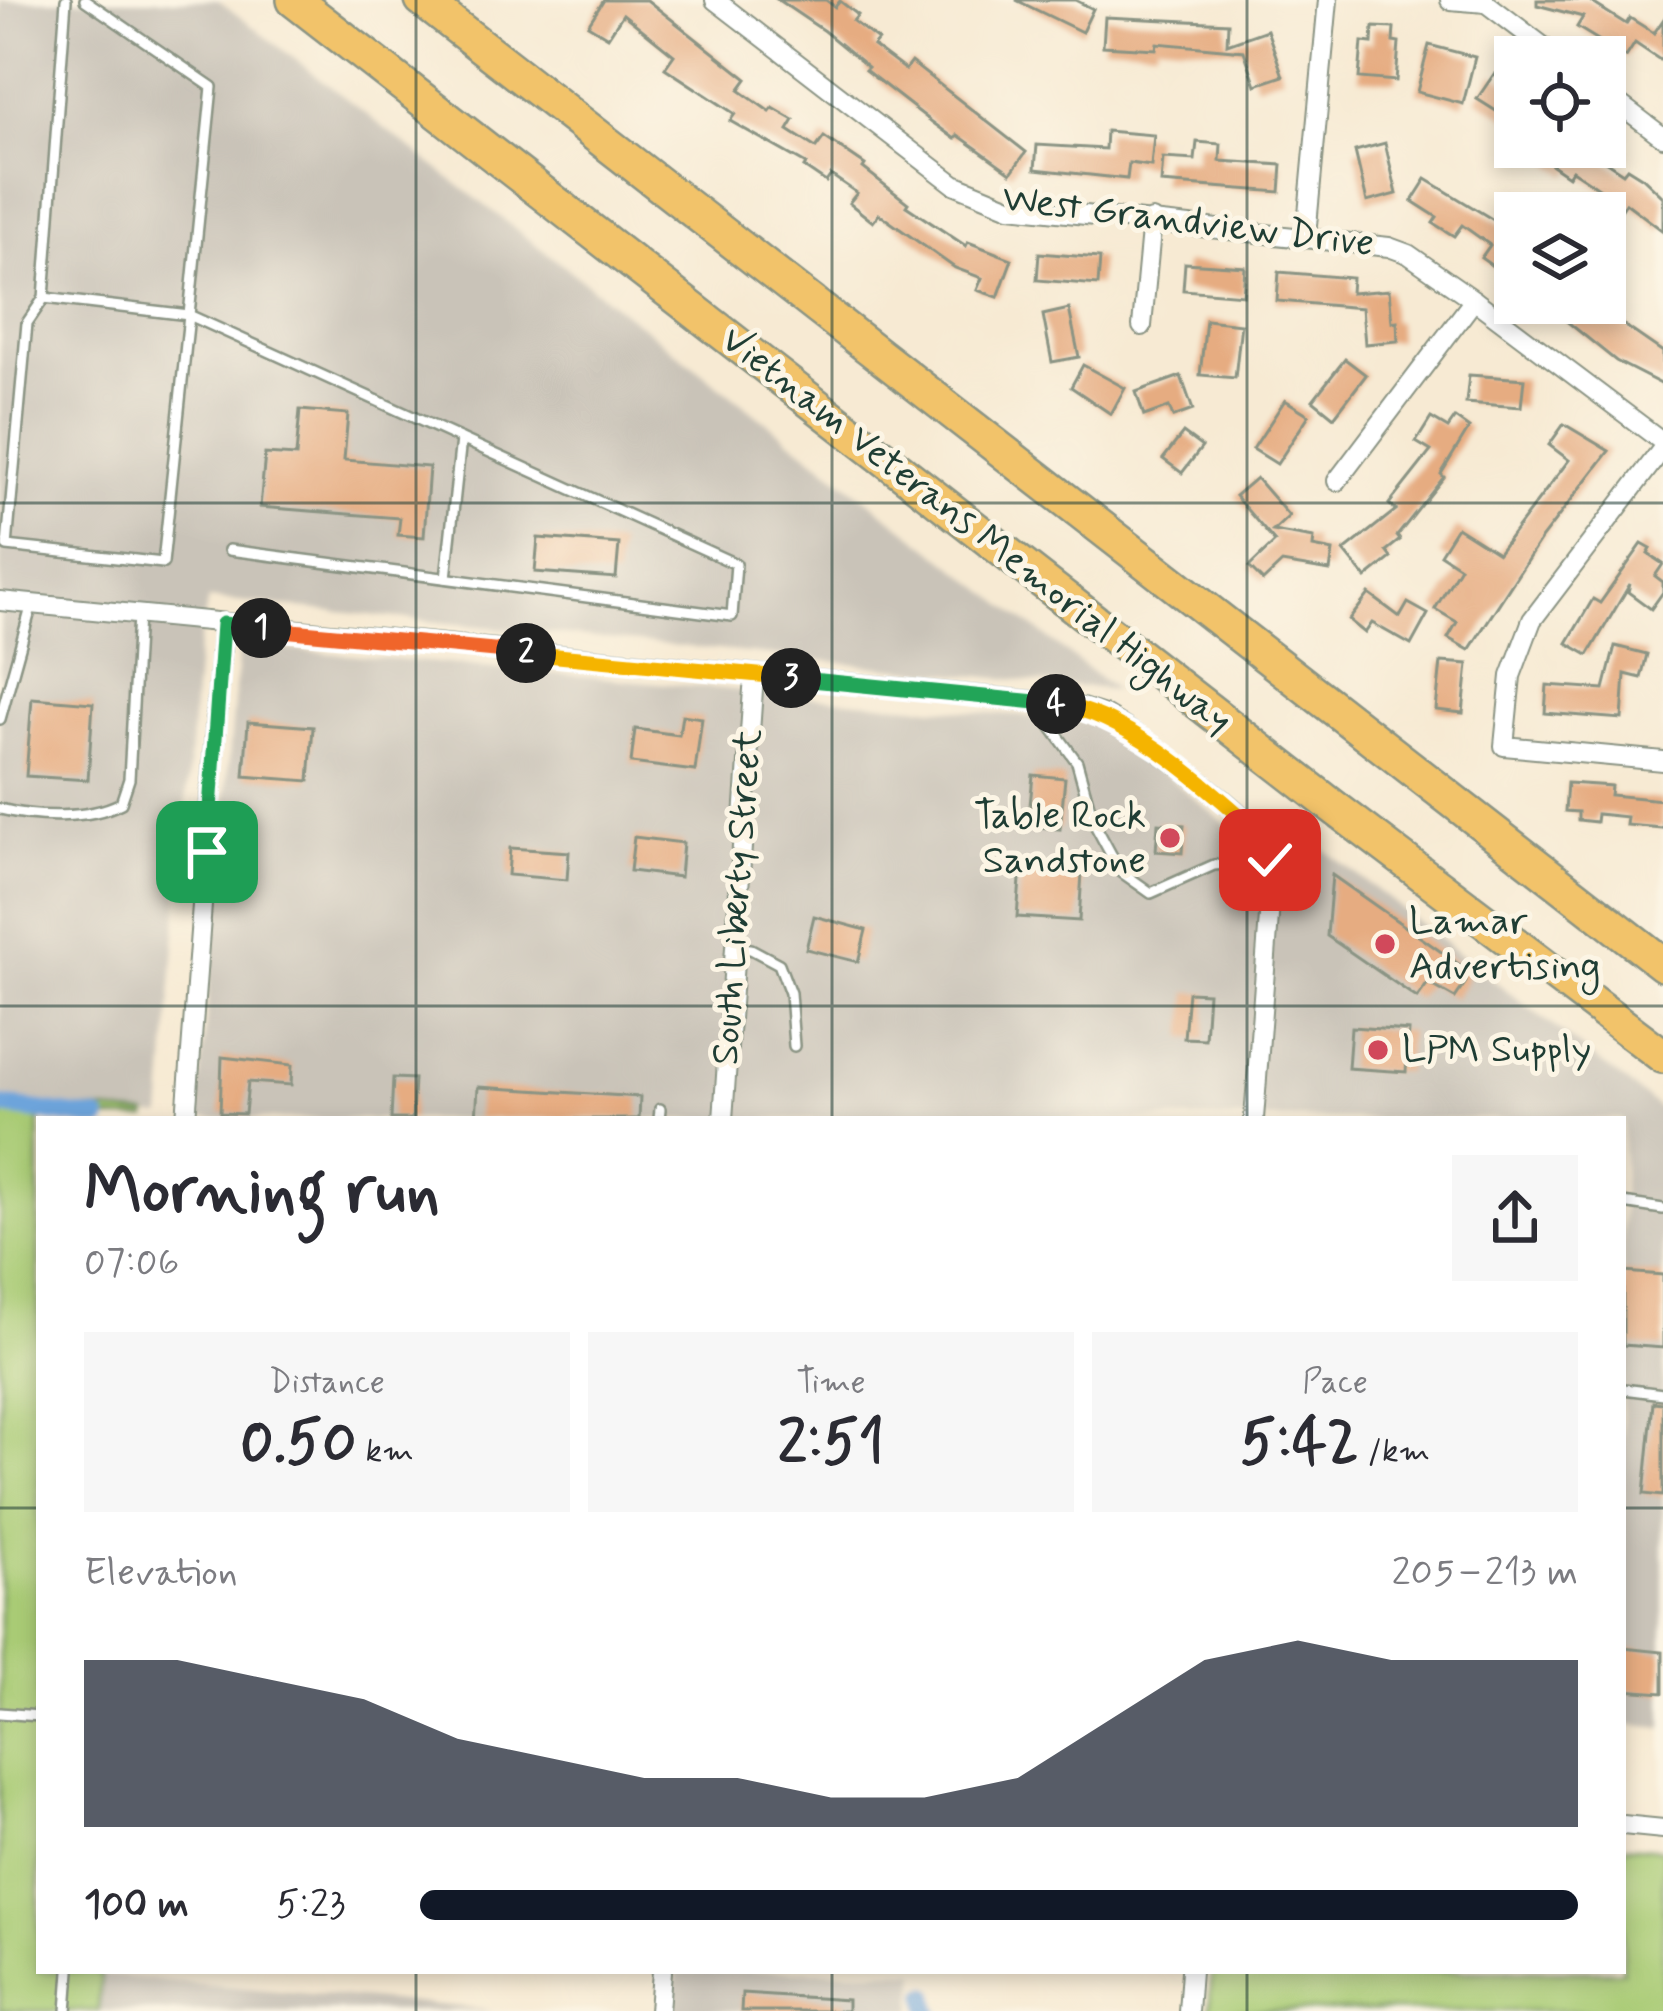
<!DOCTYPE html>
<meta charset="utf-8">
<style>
:root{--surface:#fff;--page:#f7f7f7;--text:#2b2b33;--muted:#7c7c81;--accent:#111827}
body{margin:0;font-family:Mynerve,sans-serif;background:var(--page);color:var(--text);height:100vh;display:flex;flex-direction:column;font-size:45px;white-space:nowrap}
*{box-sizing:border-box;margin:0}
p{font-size:39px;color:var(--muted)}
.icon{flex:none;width:66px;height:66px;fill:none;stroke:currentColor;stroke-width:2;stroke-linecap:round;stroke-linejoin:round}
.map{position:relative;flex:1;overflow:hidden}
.side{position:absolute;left:36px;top:1116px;width:1590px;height:858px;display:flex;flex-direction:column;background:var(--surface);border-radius:0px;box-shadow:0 6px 18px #0003}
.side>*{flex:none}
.controls{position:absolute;left:1494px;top:36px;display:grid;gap:24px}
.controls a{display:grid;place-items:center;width:132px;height:132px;border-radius:0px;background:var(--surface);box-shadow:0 6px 18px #0003;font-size:60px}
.pin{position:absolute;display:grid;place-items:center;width:102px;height:102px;color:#fff;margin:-51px;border-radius:24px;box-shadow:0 6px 18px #0006}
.km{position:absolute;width:60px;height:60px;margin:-30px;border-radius:50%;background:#222;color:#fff;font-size:33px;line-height:60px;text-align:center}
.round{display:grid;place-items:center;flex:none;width:126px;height:126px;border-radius:0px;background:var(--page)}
.headline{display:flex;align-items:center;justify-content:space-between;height:204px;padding:0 48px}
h1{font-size:66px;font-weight:700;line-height:90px}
.metrics{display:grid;grid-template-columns:repeat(3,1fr);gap:18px;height:204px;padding:12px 48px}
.metrics div{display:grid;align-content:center;border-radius:0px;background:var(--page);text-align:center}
.metrics b{font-size:60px;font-weight:700}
.metrics small{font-size:33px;font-weight:400}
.metrics p{font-size:33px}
.chart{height:336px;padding:24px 48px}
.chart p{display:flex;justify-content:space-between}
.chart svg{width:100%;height:216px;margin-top:12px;fill:var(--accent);opacity:.7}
ul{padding:0 48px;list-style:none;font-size:39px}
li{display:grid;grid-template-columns:192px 144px 1fr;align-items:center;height:90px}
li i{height:30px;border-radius:15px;background:var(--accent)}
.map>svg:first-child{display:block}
.industrial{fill:#c9c3b8}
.green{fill:#a9cb74;stroke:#648454;stroke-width:3}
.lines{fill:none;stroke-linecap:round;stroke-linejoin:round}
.stream{stroke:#6da4db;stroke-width:6}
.canal{stroke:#6da4db;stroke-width:18}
.building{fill:#e6ac81}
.service-casing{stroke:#8b9484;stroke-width:14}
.minor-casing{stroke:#8b9484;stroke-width:22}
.motorway-casing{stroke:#8b9484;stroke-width:38}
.service{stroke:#fff;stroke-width:9}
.minor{stroke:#fff;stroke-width:18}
.motorway{stroke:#f2c36a;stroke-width:33}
.split-1-casing{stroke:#fff;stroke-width:24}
.split-2-casing{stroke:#fff;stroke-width:24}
.split-3-casing{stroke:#fff;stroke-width:24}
.split-4-casing{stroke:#fff;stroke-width:24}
.split-5-casing{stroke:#fff;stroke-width:24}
.split-1{stroke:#22a559;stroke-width:15}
.split-2{stroke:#f0652b;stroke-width:15}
.split-3{stroke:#f5b400;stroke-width:15}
.split-4{stroke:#22a559;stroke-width:15}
.split-5{stroke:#f5b400;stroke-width:15}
.grid{fill:none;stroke:#1f3d34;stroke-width:3;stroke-opacity:0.55}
.poi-dot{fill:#d1495b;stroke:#fcf5e5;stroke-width:4.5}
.labels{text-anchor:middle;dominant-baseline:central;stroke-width:10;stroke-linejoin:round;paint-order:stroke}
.street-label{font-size:39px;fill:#1f3d34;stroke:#fcf5e5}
.poi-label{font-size:39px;fill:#1f3d34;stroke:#fcf5e5;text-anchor:start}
</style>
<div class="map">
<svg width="1663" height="2011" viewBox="0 0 1663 2011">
<rect width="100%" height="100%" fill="#fcf5e5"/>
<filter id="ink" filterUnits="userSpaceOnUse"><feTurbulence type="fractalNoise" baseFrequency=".00833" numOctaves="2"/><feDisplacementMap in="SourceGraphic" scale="24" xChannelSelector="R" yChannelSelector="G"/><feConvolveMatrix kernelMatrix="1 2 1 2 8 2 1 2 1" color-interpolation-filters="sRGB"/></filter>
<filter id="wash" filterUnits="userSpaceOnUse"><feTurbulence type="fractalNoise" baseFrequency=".004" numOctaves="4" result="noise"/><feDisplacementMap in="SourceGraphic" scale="48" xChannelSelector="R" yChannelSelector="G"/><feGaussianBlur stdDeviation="2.7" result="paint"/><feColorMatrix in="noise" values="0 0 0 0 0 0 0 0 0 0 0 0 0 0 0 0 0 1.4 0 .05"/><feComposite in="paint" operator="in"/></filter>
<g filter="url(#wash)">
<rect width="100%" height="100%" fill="#f7ead3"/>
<!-- industrial -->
<g class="industrial">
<path d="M0,0h218l897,690 -907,-91 -11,55 -35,463 -162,-15z"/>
<path d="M239,645l862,78 149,120 40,-20 373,288v617l-40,-4v-605h-1426z"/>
<path d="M677,1971h240l-4,40h-240z"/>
<path d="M101,1975l405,36h-408z"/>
</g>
<!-- green -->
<g class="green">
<path d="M0,1102l147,13v4h-108v852h55l7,4 -3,36h-98z"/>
<path d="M1623,1846l40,3v162h-454l3,-40h411z"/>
</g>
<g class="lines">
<!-- stream -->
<path class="stream" d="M927,1995l11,16"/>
<!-- canal -->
<g class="canal">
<path d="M0,1106l99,13"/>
<path d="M927,1995l3,16"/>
</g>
</g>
<g id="blocks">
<!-- building -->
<g class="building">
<path d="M604,0h43l100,79 -8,11 31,22 3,-4 21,12 -6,10 28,18 8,-11 41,28 -2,3 45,35 -2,3 60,40 2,-4 44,17 -14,38 -21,-7 5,-12 -27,-10 -76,-54 -6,8 -24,-19 8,-10 -26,-18 -5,7 -22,-15 2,-3 -76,-43 5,-7 -70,-46 9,-13 -51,-41 -15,23 -20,-12z"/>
<path d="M778,0h48l9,7 5,-6 18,14 -5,6 25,19 -5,6 32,24 6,-8 115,90 -15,21 -53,-38 -3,4 -23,-17 -67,-52 3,-3 -44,-36z"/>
<path d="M1016,0h59l18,9 -11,23z"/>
<path d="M1537,0h51l38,24 4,-6 24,15 9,-13v42l-28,-19 -9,14 -49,-30 6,-10 -46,-12z"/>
<path d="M1105,17l123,6 -1,21 40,-14 16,46 -27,9 -12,-34 -87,-8 -1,6 -53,-3z"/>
<path d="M1373,27l21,1 -1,14 6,1 -3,38 -37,-3 3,-36 10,1z"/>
<path d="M1429,45l46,12 -12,47 -46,-12z"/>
<path d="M1494,74l21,13v36l-38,-24z"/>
<path d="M1106,131l48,4 -3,31 -22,-3 -2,16 -92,-10 2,-24 68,4z"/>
<path d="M1197,142l24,2 -1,17 62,4 -2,27 -119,-9 2,-25 32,2z"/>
<path d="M1385,143l12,51 -30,8 -12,-51z"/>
<path d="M1546,147h38l39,26 4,-5 16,10 20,19v34l-37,-28 -9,14 -16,-11 7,-12 -36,-24 -4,6 -16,-11 6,-9z"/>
<path d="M1426,179l89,54v49l-34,-24 9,-13 -28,-20 -8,11 -21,-13 4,-6 -25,-16z"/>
<path d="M1039,253l61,5 -2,27 -61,-5z"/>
<path d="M1185,263l60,4 -2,28 -60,-5z"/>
<path d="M1279,272l73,6 -1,15 38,-3 3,32 5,-1 1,20 -33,3 -3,-36 -85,-7z"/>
<path d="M1544,303h48l71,49v33l-47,-24z"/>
<path d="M1069,309l10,48 -27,5 -9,-47z"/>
<path d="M1206,320l35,4 -6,54 -35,-3z"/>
<path d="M1345,359l21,16 -32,42 -21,-17z"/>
<path d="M1083,365l42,23 -14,26 -40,-27z"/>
<path d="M1469,375l55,4 -3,28 -55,-4z"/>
<path d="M1181,376l12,34 -20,7 -4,-10 -25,9 -8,-24z"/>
<path d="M1285,400l24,15 -32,49 -24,-15z"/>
<path d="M300,410l48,4 -4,46 85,7 -5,70 -26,-2 2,-17 -140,-11 5,-53 31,2z"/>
<path d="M1431,418l17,10 7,-10 14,10 -28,46 3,3 -47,59 3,4 -14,11 5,7 -25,20 -22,-27 52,-41 -7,-6 42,-53 -15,-9z"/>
<path d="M1564,424l45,27 -68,88 -72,111 -21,-12 9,-16 -22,-13 25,-42 -20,-13 17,-27 41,26 71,-93 -20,-15z"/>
<path d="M1183,433l19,14 -20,26 -19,-14z"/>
<path d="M1256,478l33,38 -16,15 41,7 -1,9 20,4 -3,20 -48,-8 -19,18 -14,-14 26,-25 -40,-46z"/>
<path d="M538,538l81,6 -3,34 -81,-6z"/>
<path d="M1642,544l9,5 -3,5 15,10 -8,12 8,6v10l-12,17 -23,-17 2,-8 -42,71 -21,-12 26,-44 7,4z"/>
<path d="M1369,594l31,23 8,-14 20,11 -17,31 -39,-22 -7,10 -16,-13z"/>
<path d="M1615,646l32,8 -6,24 -16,-4 -3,45 -77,-6 2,-28 57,4z"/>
<path d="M1441,662l27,2 -5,49 -27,-3z"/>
<path d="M32,698l61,5 -5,77 -62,-4z"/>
<path d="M682,715l20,3 -7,53 -64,-8 4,-34 44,6z"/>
<path d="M248,722l65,5 -4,54 -65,-5z"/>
<path d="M1033,775l32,3 -5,51 -32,-3z"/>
<path d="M1567,783l44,3 -1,9 53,5v28l-37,-3 1,-8 -30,-3 -1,8 -18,-2v-8l-13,-1z"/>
<path d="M1158,823l26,2 -2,28 -26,-2z"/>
<path d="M634,837l49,6 -3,34 -50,-6z"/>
<path d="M510,848l59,4 -2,28 -59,-5z"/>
<path d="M1021,867l61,5 -3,49 -62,-4z"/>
<path d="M1332,875l135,95 -1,12 -11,16 -27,-15 -11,15 -90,-62z"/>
<path d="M814,916l52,14 -8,32 -52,-13z"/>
<path d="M1188,992l20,1 -3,46 -21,-1z"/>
<path d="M1351,1027l58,4 -3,41 -58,-4z"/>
<path d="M222,1057l70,8 -1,20 -43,-3 -3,32 -25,-1z"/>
<path d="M393,1078l21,1 -2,40h-21z"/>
<path d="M478,1087l162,10 -1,22h-163z"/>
<path d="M1623,1272l40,3v73l-40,-3z"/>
<path d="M1653,1402l10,1v93l-19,-2z"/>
<path d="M1623,1648l40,4v41l-40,-3z"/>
<path d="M742,1993l105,7v11h-106z"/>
</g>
</g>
</g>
<g filter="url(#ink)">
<use href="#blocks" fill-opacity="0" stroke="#8b9484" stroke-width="3"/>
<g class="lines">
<defs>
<g id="service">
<path d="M66,0l-22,298 -17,25 -20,223 156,17 26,-248 547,249 -4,52 -503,-66"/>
<path d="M44,298l145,17 23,-228 -127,-87"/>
<path d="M446,578l15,-139"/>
<path d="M1034,703l43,59 17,61 26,48 31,22 63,-28 56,-5"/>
<path d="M0,719l32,-115"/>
<path d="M0,809c36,9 88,11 121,-6l8,-24 9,-164"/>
<path d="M735,948l16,1 28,15 11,29 4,53"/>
<path d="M659,1119l1,-10"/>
<path d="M1623,1203l40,6"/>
<path d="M1623,1389l40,5"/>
<path d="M0,1713l39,3"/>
<path d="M67,2011l3,-40"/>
</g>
<g id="minor">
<path d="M715,0l239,184 56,23 379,40 19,7 66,46 189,142"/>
<path d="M1450,0l36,3 71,54"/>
<path d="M1605,93l58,44"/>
<path d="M1306,236l22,-236"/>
<path d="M1142,326l10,-106"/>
<path d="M1663,448l-131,172 -21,56 -7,70 159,15"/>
<path d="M1337,481l137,-181"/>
<path d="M0,601l1033,100 49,7 22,7c36,21 131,88 155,120 11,17 11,34 12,54l-17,230"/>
<path d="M186,1119l37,-495"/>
<path d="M723,1119l31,-444"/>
<path d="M1623,1825l40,4"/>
<path d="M659,2011l3,-40"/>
<path d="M1188,2011l3,-40"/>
</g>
<g id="motorway">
<path d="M294,0l1037,805 332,251"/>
<path d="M422,0l1241,964"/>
</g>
</defs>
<!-- service casing -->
<use href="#service" class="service-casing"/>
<!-- minor casing -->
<use href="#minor" class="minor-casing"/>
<!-- motorway casing -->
<use href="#motorway" class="motorway-casing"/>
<!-- service -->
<use href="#service" class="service"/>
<!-- minor -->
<use href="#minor" class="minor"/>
<!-- motorway -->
<use href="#motorway" class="motorway"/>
</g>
</g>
<g class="lines" filter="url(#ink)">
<defs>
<path id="split-1" d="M207,852l16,-228 38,4"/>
<path id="split-2" d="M261,628l265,25"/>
<path id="split-3" d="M526,653l265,25"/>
<path id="split-4" d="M791,678l265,26"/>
<path id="split-5" d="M1056,704c68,9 143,75 193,120l12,14 9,22"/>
</defs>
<!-- split-1 casing -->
<use href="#split-1" class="split-1-casing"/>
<!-- split-2 casing -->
<use href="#split-2" class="split-2-casing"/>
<!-- split-3 casing -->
<use href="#split-3" class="split-3-casing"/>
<!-- split-4 casing -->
<use href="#split-4" class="split-4-casing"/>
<!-- split-5 casing -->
<use href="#split-5" class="split-5-casing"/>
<!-- split-1 -->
<use href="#split-1" class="split-1"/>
<!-- split-2 -->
<use href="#split-2" class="split-2"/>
<!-- split-3 -->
<use href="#split-3" class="split-3"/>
<!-- split-4 -->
<use href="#split-4" class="split-4"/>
<!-- split-5 -->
<use href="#split-5" class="split-5"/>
</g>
<!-- grid -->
<path class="grid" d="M416,0v1119M832,0v1119M1247,0v1119M0,503h1663M0,1006h1663M0,1508h39M1623,1508h40M416,1971v40M832,1971v40M1247,1971v40"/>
<!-- markers -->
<g class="poi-dot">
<circle cx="1170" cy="838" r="12"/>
<circle cx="1385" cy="944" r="12"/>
<circle cx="1378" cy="1050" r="12"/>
</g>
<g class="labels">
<!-- street labels -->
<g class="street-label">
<text transform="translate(1188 222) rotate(7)">West Grandview Drive</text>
<text transform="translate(976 531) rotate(38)">Vietnam Veterans Memorial Highway</text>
<text transform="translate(738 897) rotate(-86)">South Liberty Street</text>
</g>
<!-- poi labels -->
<g class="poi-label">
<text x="1146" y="816" text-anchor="end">Table Rock<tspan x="1146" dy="45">Sandstone</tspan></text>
<text x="1409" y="922">Lamar<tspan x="1409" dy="45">Advertising</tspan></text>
<text x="1402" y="1050">LPM Supply</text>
</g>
</g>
</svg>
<div class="controls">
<a><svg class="icon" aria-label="locate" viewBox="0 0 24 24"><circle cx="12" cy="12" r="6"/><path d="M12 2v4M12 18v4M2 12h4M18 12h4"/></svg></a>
<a><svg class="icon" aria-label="layers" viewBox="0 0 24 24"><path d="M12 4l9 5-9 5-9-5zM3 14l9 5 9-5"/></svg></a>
</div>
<div class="pin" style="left:207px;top:852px;background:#1e9e55"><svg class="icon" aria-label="arrive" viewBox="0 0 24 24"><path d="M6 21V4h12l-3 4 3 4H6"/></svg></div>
<div class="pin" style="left:1270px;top:860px;background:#d93025"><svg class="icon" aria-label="check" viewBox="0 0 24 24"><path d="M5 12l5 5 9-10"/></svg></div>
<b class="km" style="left:261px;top:628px">1</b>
<b class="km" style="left:526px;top:653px">2</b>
<b class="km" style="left:791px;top:678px">3</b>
<b class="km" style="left:1056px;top:704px">4</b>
<section class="side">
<div class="headline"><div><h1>Morning run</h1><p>07:06</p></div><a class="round"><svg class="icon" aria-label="share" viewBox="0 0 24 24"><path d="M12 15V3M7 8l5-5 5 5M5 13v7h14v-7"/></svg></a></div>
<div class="metrics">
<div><p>Distance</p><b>0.50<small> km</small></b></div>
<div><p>Time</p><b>2:51</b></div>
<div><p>Pace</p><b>5:42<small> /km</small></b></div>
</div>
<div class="chart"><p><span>Elevation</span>205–213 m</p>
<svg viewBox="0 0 160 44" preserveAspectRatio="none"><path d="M0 44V10L10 10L20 14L30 18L40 26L50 30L60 34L70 34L80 38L90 38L100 34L110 22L120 10L130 6L140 10L150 10L160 10V44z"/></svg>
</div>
<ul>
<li><b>100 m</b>5:23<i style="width:100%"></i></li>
</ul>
</section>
</div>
